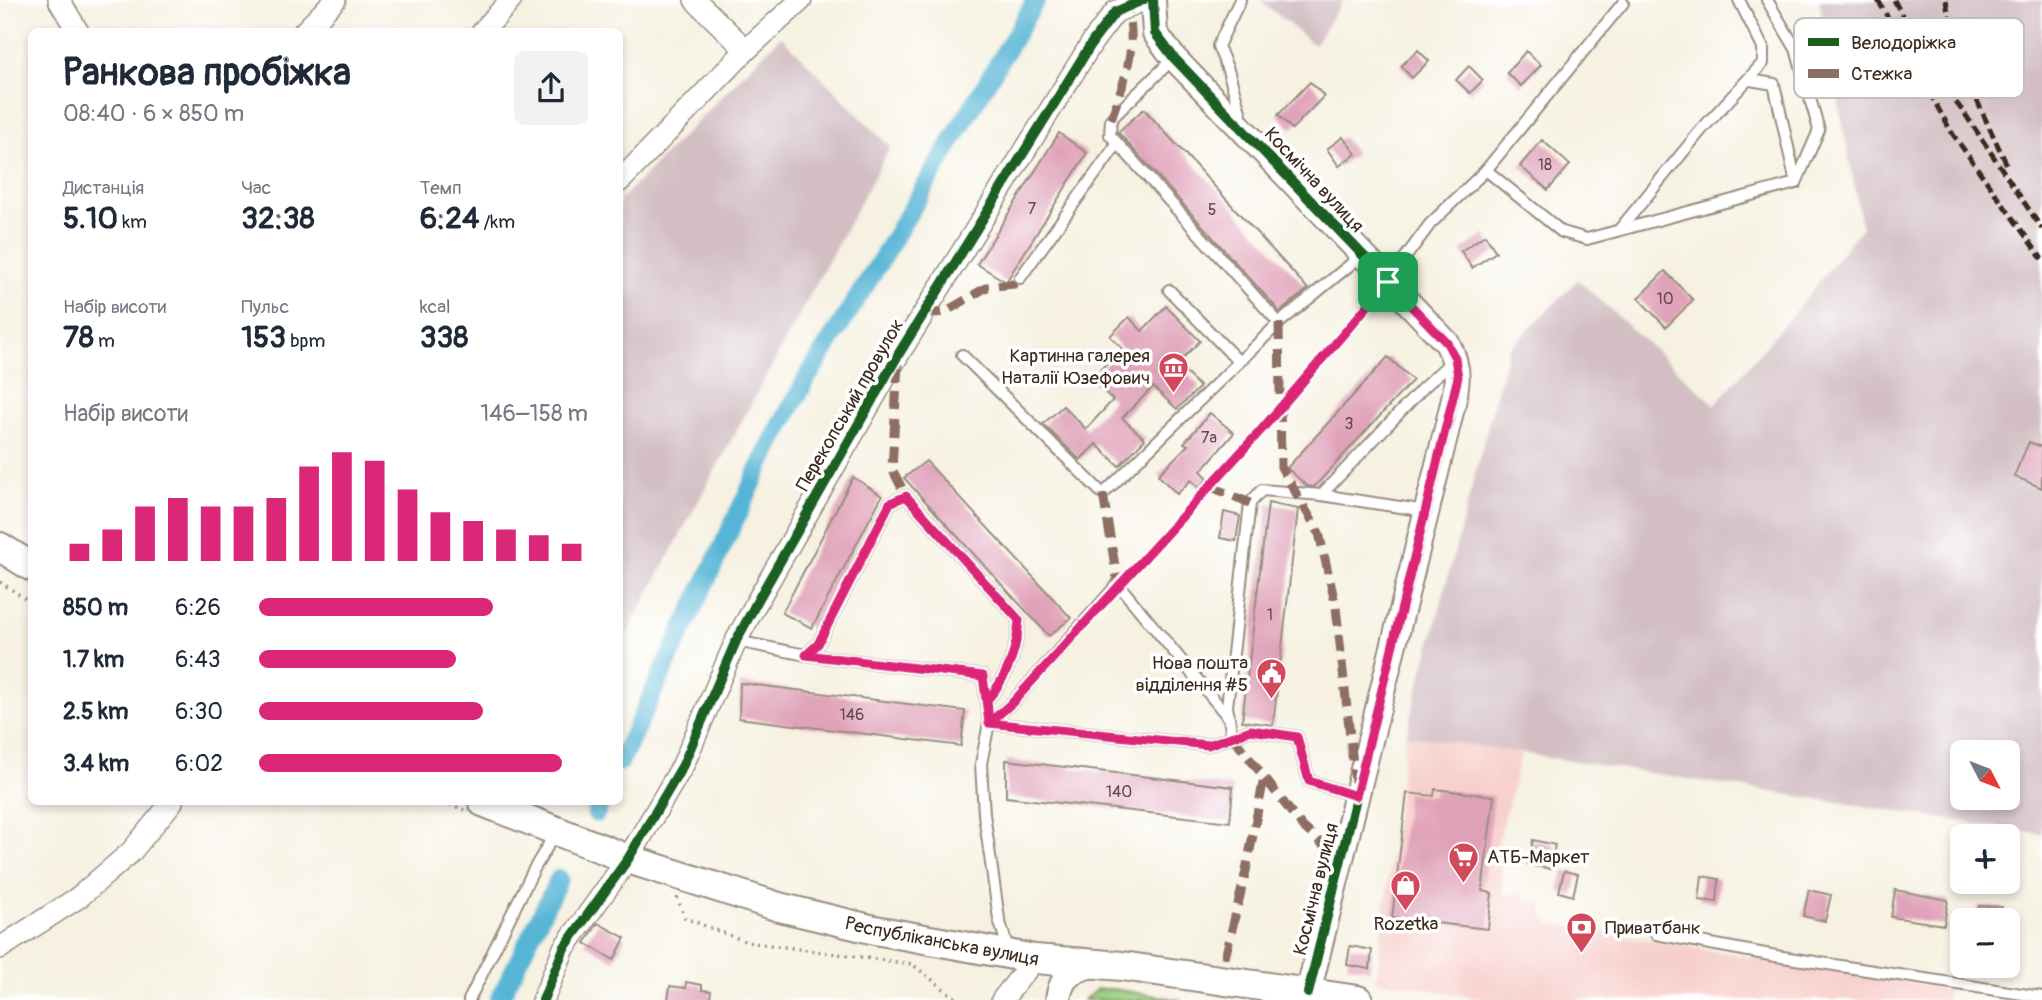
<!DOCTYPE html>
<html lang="uk">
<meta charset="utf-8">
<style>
:root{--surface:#fff;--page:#f2f2f3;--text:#1f2937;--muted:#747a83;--accent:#db2777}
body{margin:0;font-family:Pangolin,sans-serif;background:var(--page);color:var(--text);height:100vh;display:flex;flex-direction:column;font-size:26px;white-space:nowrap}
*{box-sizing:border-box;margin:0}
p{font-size:23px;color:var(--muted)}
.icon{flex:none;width:38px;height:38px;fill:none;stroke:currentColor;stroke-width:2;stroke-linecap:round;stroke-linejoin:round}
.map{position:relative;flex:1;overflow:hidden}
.drawer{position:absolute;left:28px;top:28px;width:595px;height:777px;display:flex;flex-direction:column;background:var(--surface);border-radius:10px;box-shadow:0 4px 10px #0003}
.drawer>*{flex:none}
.needle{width:46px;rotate:132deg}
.fabs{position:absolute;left:1950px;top:740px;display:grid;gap:14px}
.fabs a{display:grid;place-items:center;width:70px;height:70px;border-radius:10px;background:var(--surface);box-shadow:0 4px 10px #0003;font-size:35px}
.pin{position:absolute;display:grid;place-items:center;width:60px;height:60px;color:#fff;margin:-30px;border-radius:14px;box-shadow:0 4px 10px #0006}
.round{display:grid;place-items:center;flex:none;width:74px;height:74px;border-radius:10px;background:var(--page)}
.summary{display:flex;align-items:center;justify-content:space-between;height:119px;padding:0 35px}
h1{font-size:38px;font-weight:700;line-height:52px}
.stats{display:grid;grid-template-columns:repeat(3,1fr);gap:10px;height:119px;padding:7px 35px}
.stats div{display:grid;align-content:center}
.stats b{font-size:30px;font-weight:700}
.stats small{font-size:19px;font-weight:400}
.stats p{font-size:19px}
.chart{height:196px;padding:14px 35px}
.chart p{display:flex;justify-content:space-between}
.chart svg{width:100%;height:126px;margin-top:7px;stroke:var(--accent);stroke-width:6}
ul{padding:0 35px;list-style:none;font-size:23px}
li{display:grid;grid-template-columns:112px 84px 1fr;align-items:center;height:52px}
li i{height:18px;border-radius:9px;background:var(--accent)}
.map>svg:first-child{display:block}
.built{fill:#f7d0cc}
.industrial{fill:#d2bec3;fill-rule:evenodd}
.green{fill:#99cc7c;stroke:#6a7b4d;stroke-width:2}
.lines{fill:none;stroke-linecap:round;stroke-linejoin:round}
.canal{stroke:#56b5d5;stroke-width:19}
.building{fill:#e0a2b9}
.service-casing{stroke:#988e80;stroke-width:14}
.minor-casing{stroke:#988e80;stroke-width:24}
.tertiary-casing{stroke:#988e80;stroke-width:28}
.secondary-casing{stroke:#988e80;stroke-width:32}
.path{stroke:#988e80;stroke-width:3.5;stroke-dasharray:2 5;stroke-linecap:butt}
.service{stroke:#fff;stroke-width:10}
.minor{stroke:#fff;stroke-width:21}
.tertiary{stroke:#fff;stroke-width:24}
.secondary{stroke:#fff;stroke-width:28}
.rail{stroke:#3b2a1e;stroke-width:5;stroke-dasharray:10 5;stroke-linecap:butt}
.quiet{stroke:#8d6e63;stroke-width:9;stroke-dasharray:18 9;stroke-linecap:butt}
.cycleway-casing{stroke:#fff;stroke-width:15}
.cycleway{stroke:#1b5e20;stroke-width:10}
.route-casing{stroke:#fff;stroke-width:14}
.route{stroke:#db2777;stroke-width:9}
.labels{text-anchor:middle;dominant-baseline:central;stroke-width:7;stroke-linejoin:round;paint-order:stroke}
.number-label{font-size:16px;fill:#644845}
.street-label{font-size:19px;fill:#3b2a1e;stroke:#fff}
.poi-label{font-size:19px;fill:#3b2a1e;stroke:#fff;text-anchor:end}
.key{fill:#fff;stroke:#c4bfbc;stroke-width:2}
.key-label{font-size:19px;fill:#3b2a1e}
</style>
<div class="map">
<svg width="2042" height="1000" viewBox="0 0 2042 1000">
<rect width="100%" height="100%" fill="#fff"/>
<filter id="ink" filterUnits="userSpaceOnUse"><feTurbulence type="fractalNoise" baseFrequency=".0143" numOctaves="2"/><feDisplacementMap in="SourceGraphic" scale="14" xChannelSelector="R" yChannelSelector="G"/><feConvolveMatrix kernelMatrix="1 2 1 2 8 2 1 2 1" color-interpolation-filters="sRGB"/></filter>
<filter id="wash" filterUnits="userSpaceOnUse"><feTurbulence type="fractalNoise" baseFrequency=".00686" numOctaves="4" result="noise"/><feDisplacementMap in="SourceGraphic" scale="28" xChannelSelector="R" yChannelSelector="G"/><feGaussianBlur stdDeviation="1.57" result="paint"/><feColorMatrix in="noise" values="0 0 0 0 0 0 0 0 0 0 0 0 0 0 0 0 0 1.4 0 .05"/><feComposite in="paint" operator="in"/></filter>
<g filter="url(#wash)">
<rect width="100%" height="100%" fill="#f6f1e1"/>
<!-- built -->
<path class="built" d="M1406,735l116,17 -24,91 5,51h20l3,8 16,1 3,16 6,5 396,65 -1,11h-457l-113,-20z"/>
<!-- industrial -->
<g class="industrial">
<path d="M1260,0h83l-29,45z"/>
<path d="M1819,0h223v834l-636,-99 102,-385 70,-70 137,125 89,-104 58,-74zM1962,752h45v46h-45z"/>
<path d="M781,36l109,111 -270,499v-446z"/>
</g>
<!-- green -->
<path class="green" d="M1097,989h16l69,11h-98z"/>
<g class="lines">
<!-- canal -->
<g class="canal">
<path d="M620,762l152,-320 35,-64 71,-113 158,-265"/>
<path d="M596,813l5,-11"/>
<path d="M499,1000l60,-121"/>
</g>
</g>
<g id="blocks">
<!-- building -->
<g class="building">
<path d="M1418,50l11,11 -17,17 -11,-12z"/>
<path d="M1526,51l15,14 -20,21 -14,-13z"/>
<path d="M1469,66l14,14 -13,13 -14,-13z"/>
<path d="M1310,82l14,14 -32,33 -14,-14z"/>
<path d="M1144,109l164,180 -28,23 -162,-180z"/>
<path d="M1059,133l28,20 -81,129 -29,-18z"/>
<path d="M1343,137l13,17 -17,12 -12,-17z"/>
<path d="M1542,140l28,25 -22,25 -28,-24z"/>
<path d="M1485,235l11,17 -24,16 -11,-17z"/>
<path d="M1665,271l28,29 -27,27 -28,-29z"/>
<path d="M1166,306l34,35 -23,23 23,23 -23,22 -24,-22 -31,31 23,21 -26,27 -23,-22 -16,16 -37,-36 20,-18 23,23 27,-29 -22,-21 31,-31 -12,-12 19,-19 13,14z"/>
<path d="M1388,357l25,23 -99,107 -7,-1 -20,-18z"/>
<path d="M1210,413l24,20 -33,38 7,7 -9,10 -8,-8 -14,14 -19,-19 30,-30 -4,-2z"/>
<path d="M2029,442l13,5v41l-28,-12z"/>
<path d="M926,461l145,157 -22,18 -145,-158z"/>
<path d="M853,477l29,19 -70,132 -30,-15z"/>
<path d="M1268,503l30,6 -25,216 -31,-4z"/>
<path d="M1224,512l16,4 -4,25 -16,-3z"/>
<path d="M740,683l225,28 -4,35 -222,-28z"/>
<path d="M1006,760l227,27 -3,35 -224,-25z"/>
<path d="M1435,789l59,7 -12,95 10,2 -4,36 -96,-11 15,-125 27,3z"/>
<path d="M1533,840l22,5 -5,24 -22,-5z"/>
<path d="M1564,871l14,3 -5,22 -14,-4z"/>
<path d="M1702,876l17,3 -2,23 -18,-2z"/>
<path d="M1809,890l22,5 -6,26 -22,-5z"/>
<path d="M1895,890l53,10 -4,25 -53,-8z"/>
<path d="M1979,906l23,1 -2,13h-23z"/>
<path d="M598,923l27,15 -11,22 -29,-17z"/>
<path d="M1350,946l22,4 -2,19 -23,-4z"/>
<path d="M686,982l16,3v5l9,1 -1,9h-42l2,-14 16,2z"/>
</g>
</g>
</g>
<g filter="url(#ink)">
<use href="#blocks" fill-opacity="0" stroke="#988e80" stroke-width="2"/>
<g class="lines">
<defs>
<g id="service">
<path d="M1240,0l-22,46 10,24 15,52"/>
<path d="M1174,58l-63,61 -1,16 169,188 83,-68"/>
<path d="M1750,80l24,4 22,99"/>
<path d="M1486,170l76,62 25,7 209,-56 23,-53 -23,-81 -29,-49"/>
<path d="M1619,230l83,-101 61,-66v-15l-24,-48"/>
<path d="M1020,278l97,-134"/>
<path d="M1388,281l42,-57 56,-54 137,-167"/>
<path d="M1169,290l70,72"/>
<path d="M962,355l141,139 176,-171"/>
<path d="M1321,495l105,16"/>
<path d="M736,641l70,14 177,21 6,47 219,22 43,-15 46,7 12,44 47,15"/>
<path d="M806,655l12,-11 72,-141 16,-7 113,124c-2,30 -12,58 -32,80"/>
<path d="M1232,736l-5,-29 23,-204 12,-13 59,5 102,-107 30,-28"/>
<path d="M1656,934l120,22 266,41"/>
<path d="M1009,952l-10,-33 -15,-105 -3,-50 8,-41 24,-21 105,-118 111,134"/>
<path d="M469,1000l65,-131 22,-37"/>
</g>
<g id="minor">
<path d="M59,0l19,32"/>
<path d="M695,0l51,50"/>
<path d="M304,32l31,-32"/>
<path d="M482,32l29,-32"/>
<path d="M620,181l126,-131 55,-50"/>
<path d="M0,948l79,-51 52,-45 41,-50"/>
<path d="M543,1000l21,-52 64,-89 55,-94 53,-124 23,-43 139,-243 195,-314 22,-29 28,-12"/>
<path d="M1002,1000l33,-41"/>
</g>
<g id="tertiary">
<path d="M1153,0l2,33 19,25 273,285c16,29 9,47 2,77l-141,573"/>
<path d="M1058,1000c3,-25 14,-29 36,-36"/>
</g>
<g id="secondary">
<path d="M0,547l32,20"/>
<path id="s1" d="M483,802l145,57 151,48 96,23 160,29 87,7 236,34"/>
</g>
</defs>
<!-- service casing -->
<use href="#service" class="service-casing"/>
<!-- minor casing -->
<use href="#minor" class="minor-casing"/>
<!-- tertiary casing -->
<use href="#tertiary" class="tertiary-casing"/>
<!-- secondary casing -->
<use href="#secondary" class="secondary-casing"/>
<!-- path -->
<g class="path">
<path d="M1126,575l136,-146 113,-132"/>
<path d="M0,582l32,21"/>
<path d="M443,802l21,8"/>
<path d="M677,897l8,21 62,24 165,22 46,36"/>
</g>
<!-- service -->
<use href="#service" class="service"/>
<!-- minor -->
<use href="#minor" class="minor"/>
<!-- tertiary -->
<use href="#tertiary" class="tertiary"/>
<!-- secondary -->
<use href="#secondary" class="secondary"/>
<!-- rail -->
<g class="rail">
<path d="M1878,0l74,133 90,126"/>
<path d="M1894,0l39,73 32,41 77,115"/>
<path d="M1946,0c9,59 36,112 61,165"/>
</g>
<!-- quiet -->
<g class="quiet">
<path d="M1111,119c14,-40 29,-76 14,-118"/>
<path d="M924,314l21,-2 42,-25 27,-3 6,-6"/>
<path d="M1279,323l2,144 38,66 17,74 19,175"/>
<path d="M898,364l-6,105 14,27"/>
<path d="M1209,486l41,17"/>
<path d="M1103,494l15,90"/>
<path d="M1232,736l70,90 29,26"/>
<path d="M1225,958l21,-87 18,-93"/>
</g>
<defs>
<g id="cycleway">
<path d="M1153,0l2,33 19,25 273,285c16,29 9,47 2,77l-141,573"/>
<path d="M543,1000l21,-52 64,-89 55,-94 53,-124 23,-43 139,-243 195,-314 22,-29 28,-12"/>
</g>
</defs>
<!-- cycleway casing -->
<use href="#cycleway" class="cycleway-casing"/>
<!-- cycleway -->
<use href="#cycleway" class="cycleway"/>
</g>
</g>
<g class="lines" filter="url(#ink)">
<defs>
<path id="route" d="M1388,282l-126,147 -249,273 -24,21 -6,-47 -177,-21 12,-11 72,-141 16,-7 113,124c-2,30 -12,58 -32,80l2,23 219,22 43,-15 46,7 12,44 47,15 102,-419 -3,-19 -8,-15 -59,-61"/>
</defs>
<!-- route casing -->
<use href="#route" class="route-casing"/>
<!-- route -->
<use href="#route" class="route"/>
</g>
<!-- icons -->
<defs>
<symbol id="museum-pin" viewBox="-11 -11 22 30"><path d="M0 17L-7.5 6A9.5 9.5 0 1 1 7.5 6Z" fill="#d1495b" stroke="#fff"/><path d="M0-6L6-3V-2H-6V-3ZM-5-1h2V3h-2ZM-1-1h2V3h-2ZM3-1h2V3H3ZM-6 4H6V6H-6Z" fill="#fff"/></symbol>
<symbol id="civic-pin" viewBox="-11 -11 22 30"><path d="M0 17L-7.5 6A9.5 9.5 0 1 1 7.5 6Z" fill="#d1495b" stroke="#fff"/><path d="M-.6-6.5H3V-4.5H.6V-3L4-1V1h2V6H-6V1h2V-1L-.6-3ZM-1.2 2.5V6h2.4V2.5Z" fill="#fff"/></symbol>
<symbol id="supermarket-pin" viewBox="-11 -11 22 30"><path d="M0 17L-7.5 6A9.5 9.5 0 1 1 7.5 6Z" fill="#d1495b" stroke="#fff"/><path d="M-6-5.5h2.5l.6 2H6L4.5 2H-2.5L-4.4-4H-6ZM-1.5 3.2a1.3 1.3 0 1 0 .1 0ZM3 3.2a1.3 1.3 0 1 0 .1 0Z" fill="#fff"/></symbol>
<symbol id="shop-pin" viewBox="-11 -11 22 30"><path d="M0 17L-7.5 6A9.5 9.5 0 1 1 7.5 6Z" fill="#d1495b" stroke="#fff"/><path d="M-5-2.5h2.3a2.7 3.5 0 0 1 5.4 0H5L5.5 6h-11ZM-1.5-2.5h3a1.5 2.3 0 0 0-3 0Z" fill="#fff"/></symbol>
<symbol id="bank-pin" viewBox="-11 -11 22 30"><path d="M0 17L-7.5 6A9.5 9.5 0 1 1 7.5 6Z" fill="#d1495b" stroke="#fff"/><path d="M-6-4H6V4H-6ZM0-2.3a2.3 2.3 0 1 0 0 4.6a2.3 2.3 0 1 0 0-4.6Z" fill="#fff"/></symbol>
</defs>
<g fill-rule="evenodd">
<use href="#museum-pin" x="1156" y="350" width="35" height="47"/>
<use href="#civic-pin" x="1254" y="656" width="35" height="47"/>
<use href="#supermarket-pin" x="1446" y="840" width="35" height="47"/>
<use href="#shop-pin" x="1388" y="868" width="35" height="47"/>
<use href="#bank-pin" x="1564" y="910" width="35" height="47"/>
</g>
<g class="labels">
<!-- number labels -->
<g class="number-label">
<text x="1545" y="165">18</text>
<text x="1032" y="209">7</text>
<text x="1212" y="210">5</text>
<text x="1665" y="299">10</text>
<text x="1349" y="424">3</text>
<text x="1209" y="438">7а</text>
<text x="1270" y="615">1</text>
<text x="852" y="715">146</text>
<text x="1119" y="792">140</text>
</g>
<!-- street labels -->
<g class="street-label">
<text transform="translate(1314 180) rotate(47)">Космічна вулиця</text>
<text transform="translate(850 405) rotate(-60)">Перекопський провулок</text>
<text transform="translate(1316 889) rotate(-76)">Космічна вулиця</text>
<text stroke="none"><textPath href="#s1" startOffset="481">Республіканська вулиця</textPath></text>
</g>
<!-- poi labels -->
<g class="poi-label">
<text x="1150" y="356">Картинна галерея<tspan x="1150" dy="22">Наталії Юзефович</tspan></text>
<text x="1248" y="663">Нова пошта<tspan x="1248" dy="22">відділення #5</tspan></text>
<text x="1487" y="857" text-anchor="start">АТБ-Маркет</text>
<text x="1406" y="924" text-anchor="middle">Rozetka</text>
<text x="1605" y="928" text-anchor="start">Приватбанк</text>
</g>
</g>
<!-- legend -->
<rect x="1794" y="18" width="230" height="80" rx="10" class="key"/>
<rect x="1808" y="38" width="31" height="8" fill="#1b5e20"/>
<rect x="1808" y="69" width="31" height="9" fill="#8d6e63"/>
<g class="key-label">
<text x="1851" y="49">Велодоріжка</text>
<text x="1851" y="80">Стежка</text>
</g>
</svg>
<div class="fabs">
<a><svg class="needle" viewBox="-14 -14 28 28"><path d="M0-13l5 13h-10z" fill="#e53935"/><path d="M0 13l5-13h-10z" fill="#747a83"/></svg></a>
<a>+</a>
<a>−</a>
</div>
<div class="pin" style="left:1388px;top:282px;background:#1e9e55"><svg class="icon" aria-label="arrive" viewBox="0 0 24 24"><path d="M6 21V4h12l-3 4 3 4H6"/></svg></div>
<section class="drawer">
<div class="summary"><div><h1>Ранкова пробіжка</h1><p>08:40 · 6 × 850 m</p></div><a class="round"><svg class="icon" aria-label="share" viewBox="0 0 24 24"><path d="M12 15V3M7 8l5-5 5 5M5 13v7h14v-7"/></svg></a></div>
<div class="stats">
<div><p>Дистанція</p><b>5.10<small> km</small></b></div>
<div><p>Час</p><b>32:38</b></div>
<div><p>Темп</p><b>6:24<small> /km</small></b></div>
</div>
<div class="stats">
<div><p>Набір висоти</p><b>78<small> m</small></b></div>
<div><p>Пульс</p><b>153<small> bpm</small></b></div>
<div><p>kcal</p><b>338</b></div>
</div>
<div class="chart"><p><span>Набір висоти</span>146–158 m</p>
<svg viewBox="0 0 160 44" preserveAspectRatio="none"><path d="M5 44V38M15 44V33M25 44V25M35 44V22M45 44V25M55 44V25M65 44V22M75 44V11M85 44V6M95 44V9M105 44V19M115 44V27M125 44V30M135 44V33M145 44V35M155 44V38"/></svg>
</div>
<ul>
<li><b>850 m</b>6:26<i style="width:71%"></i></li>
<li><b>1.7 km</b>6:43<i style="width:60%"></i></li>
<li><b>2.5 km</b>6:30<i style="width:68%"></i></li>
<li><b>3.4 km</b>6:02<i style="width:92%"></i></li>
</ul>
</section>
</div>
